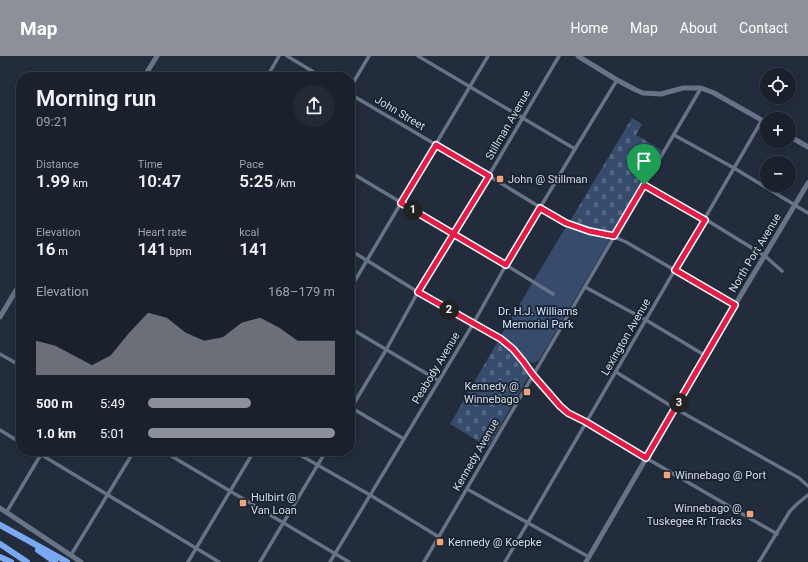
<!DOCTYPE html>
<meta charset="utf-8">
<style>
:root{--surface:#1a212d;--page:#232935;--text:#f1f3f6;--muted:#9fa3aa;--line:#383e49;--accent:#8c9099}
body{margin:0;font-family:Roboto,sans-serif;background:var(--page);color:var(--text);height:100vh;display:flex;flex-direction:column;font-size:15px;white-space:nowrap}
*{box-sizing:border-box;margin:0}
p{font-size:13px;color:var(--muted)}
.icon{flex:none;width:22px;height:22px;fill:none;stroke:currentColor;stroke-width:2;stroke-linecap:round;stroke-linejoin:round}
.map{position:relative;flex:1;overflow:hidden}
.details{position:absolute;left:16px;top:16px;width:339px;height:384px;display:flex;flex-direction:column;background:var(--surface);border-radius:16px;box-shadow:0 2px 6px #0003,0 0 0 1px var(--line)}
.details>*{flex:none}
.tools{position:absolute;left:760px;top:12px;display:grid;gap:8px}
.tools a{display:grid;place-items:center;width:36px;height:36px;border-radius:50%;background:var(--surface);box-shadow:0 2px 6px #0003,0 0 0 1px var(--line);font-size:20px}
.pin{position:absolute;display:grid;place-items:center;width:34px;height:34px;color:#fff;margin:-41px -17px;border-radius:50% 50% 50% 0;rotate:-45deg;box-shadow:0 0 4px #0007}
.pin .icon{rotate:45deg}
.km{position:absolute;width:20px;height:20px;margin:-10px;border-radius:50%;background:#222;color:#fff;font-size:11px;line-height:20px;text-align:center}
.round{display:grid;place-items:center;flex:none;width:42px;height:42px;border-radius:21px;background:var(--page)}
.overview{display:flex;align-items:center;justify-content:space-between;height:68px;padding:0 20px}
h1{font-size:22px;font-weight:600;line-height:30px}
.figures{display:grid;grid-template-columns:repeat(3,1fr);gap:6px;height:68px;padding:4px 20px}
.figures div{display:grid;align-content:center}
.figures b{font-size:17px;font-weight:600}
.figures small{font-size:11px;font-weight:400}
.figures p{font-size:11px}
.chart{height:112px;padding:8px 20px}
.chart p{display:flex;justify-content:space-between}
.chart svg{width:100%;height:72px;margin-top:4px;fill:var(--accent);opacity:.7}
ul{padding:0 20px;list-style:none;font-size:13px}
li{display:grid;grid-template-columns:64px 48px 1fr;align-items:center;height:30px}
li i{height:10px;border-radius:5px;background:var(--accent)}
header{display:flex;align-items:center;gap:24px;box-sizing:border-box;height:56px;padding:0 20px;background:var(--accent);color:#fff}
header strong{font-size:19px}
nav{display:flex;gap:22px;margin-inline-start:auto;font-size:14px}
.map>svg:first-child{display:block}
.cemetery{fill:url(#cemetery-stones)}
.park{fill:#374c6c}
.lines{fill:none;stroke-linecap:round;stroke-linejoin:round}
.street{stroke:#677386;stroke-width:3.5}
.secondary{stroke:#677386;stroke-width:5}
.highway{stroke:#7aa8f1;stroke-width:6}
.route-casing{stroke:#fff;stroke-width:8}
.route{stroke:#e11d48;stroke-width:5}
.poi-dot{fill:#f0a27a;stroke:#182231;stroke-width:1.5}
.labels{text-anchor:middle;dominant-baseline:central;stroke-width:3.5;stroke-linejoin:round;paint-order:stroke}
.street-label{font-size:11px;fill:#d4dbe5;stroke:#182231}
.poi-label{font-size:11px;fill:#d4dbe5;stroke:#182231;text-anchor:start}
.park-label{font-size:11px;fill:#d2e3fe;stroke:#182231}
</style>
<header>
<strong>Map</strong>
<nav><a>Home</a><a>Map</a><a>About</a><a>Contact</a></nav>
</header>
<div class="map">
<svg width="808" height="506" viewBox="0 0 808 506">
<defs>
<pattern id="cemetery-stones" width="16" height="16" patternUnits="userSpaceOnUse"><rect width="16" height="16" fill="#374c6c"/><path d="M2 7V4a2 2 0 0 1 4 0v3zM10 15v-3a2 2 0 0 1 4 0v3z" fill="#536581"/></pattern>
</defs>
<rect width="100%" height="100%" fill="#222c3c"/>
<!-- cemetery -->
<g class="cemetery">
<path d="M632,62l10,6 -6,11 26,15 -48,82 -2,1 -27,-6 -15,-6z"/>
<path d="M498,285l18,14 14,19 -42,73 -38,-23z"/>
</g>
<!-- park -->
<path class="park" d="M567,169l11,5 30,7 1,4 -70,119 -5,3 -4,-1 -17,-17 -13,-8z"/>
<g class="lines">
<!-- street -->
<g class="street">
<path d="M287,0l35,21"/>
<path d="M418,0l157,93"/>
<path d="M267,21l12,-21"/>
<path d="M350,32l19,-32"/>
<path d="M350,38l139,82 77,47 23,8 18,3 19,8 109,63"/>
<path d="M674,79l60,33 74,45"/>
<path d="M350,116l156,93 47,29"/>
<path d="M644,129l61,34 60,37 17,15"/>
<path d="M350,194l68,42 83,47 12,10 39,48 8,9 9,7 17,9 60,36 131,76"/>
<path d="M585,231l61,33 60,36"/>
<path d="M350,233l138,-233"/>
<path d="M350,272l89,53"/>
<path d="M0,298l21,12"/>
<path d="M616,316l60,37 123,69 9,8"/>
<path d="M350,351l54,32"/>
<path d="M350,354l36,-60 32,-58 36,-57 105,-179"/>
<path d="M0,374l21,13"/>
<path d="M35,395l184,111"/>
<path d="M163,395l186,111"/>
<path d="M293,395l77,44 69,42"/>
<path d="M467,433l122,68"/>
<path d="M6,457l37,-62"/>
<path d="M71,499l63,-104"/>
<path d="M188,506l66,-111"/>
<path d="M260,506l66,-111"/>
<path d="M330,506l143,-238 33,-59 69,-116 42,-69"/>
<path d="M424,506l277,-474"/>
<path d="M505,506l257,-442"/>
<path d="M759,506l31,-51 7,-7 11,-9"/>
</g>
<!-- secondary -->
<g class="secondary">
<path d="M578,0l39,24 19,10 7,3 18,1 22,-6h18l13,5 53,30"/>
<path d="M144,21l13,-21"/>
<path d="M789,80l19,11"/>
<path d="M0,261l21,-35"/>
<path d="M0,452l81,54"/>
<path d="M586,506l149,-257 73,-122"/>
</g>
<!-- highway -->
<g class="highway">
<path d="M0,469l67,37"/>
<path d="M0,488l27,18"/>
<path d="M38,494l17,12"/>
<path d="M0,501l11,5"/>
</g>
</g>
<g class="lines">
<defs>
<path id="route" d="M644,129l-30,51 -25,-5 -23,-8 -26,-15 -34,57 -105,-62 35,-58 53,31 -71,116 83,47 12,10 10,12 10,14 27,31 8,7 18,9 60,36 89,-153 -60,-35 30,-50 -61,-35"/>
</defs>
<!-- route casing -->
<use href="#route" class="route-casing"/>
<!-- route -->
<use href="#route" class="route"/>
</g>
<!-- markers -->
<g class="poi-dot">
<rect x="496" y="119" width="8" height="8" rx="2"/>
<rect x="523" y="332" width="8" height="8" rx="2"/>
<rect x="663" y="415" width="8" height="8" rx="2"/>
<rect x="239" y="443" width="8" height="8" rx="2"/>
<rect x="746" y="454" width="8" height="8" rx="2"/>
<rect x="436" y="482" width="8" height="8" rx="2"/>
</g>
<g class="labels">
<!-- street labels -->
<g class="street-label">
<text transform="translate(400 57) rotate(31)">John Street</text>
<text transform="translate(508 69) rotate(-60)">Stillman Avenue</text>
<text transform="translate(755 197) rotate(-59)">North Port Avenue</text>
<text transform="translate(626 281) rotate(-60)">Lexington Avenue</text>
<text transform="translate(436 312) rotate(-59)">Peabody Avenue</text>
<text transform="translate(476 399) rotate(-60)">Kennedy Avenue</text>
</g>
<!-- poi labels -->
<g class="poi-label">
<text x="508" y="123">John @ Stillman</text>
<text x="519" y="330" text-anchor="end">Kennedy @<tspan x="519" dy="13">Winnebago</tspan></text>
<text x="675" y="419">Winnebago @ Port</text>
<text x="251" y="441">Hulbirt @<tspan x="251" dy="13">Van Loan</tspan></text>
<text x="742" y="452" text-anchor="end">Winnebago @<tspan x="742" dy="13">Tuskegee Rr Tracks</tspan></text>
<text x="448" y="486">Kennedy @ Koepke</text>
</g>
<!-- park labels -->
<g class="park-label">
<text x="538" y="255">Dr. H.J. Williams<tspan x="538" dy="13">Memorial Park</tspan></text>
</g>
</g>
</svg>
<div class="tools">
<a><svg class="icon" aria-label="locate" viewBox="0 0 24 24"><circle cx="12" cy="12" r="6"/><path d="M12 2v4M12 18v4M2 12h4M18 12h4"/></svg></a>
<a>+</a>
<a>−</a>
</div>
<div class="pin" style="left:644px;top:129px;background:#1e9e55"><svg class="icon" aria-label="arrive" viewBox="0 0 24 24"><path d="M6 21V4h12l-3 4 3 4H6"/></svg></div>
<b class="km" style="left:413px;top:154px">1</b>
<b class="km" style="left:449px;top:254px">2</b>
<b class="km" style="left:679px;top:347px">3</b>
<section class="details">
<div class="overview"><div><h1>Morning run</h1><p>09:21</p></div><a class="round"><svg class="icon" aria-label="share" viewBox="0 0 24 24"><path d="M12 15V3M7 8l5-5 5 5M5 13v7h14v-7"/></svg></a></div>
<div class="figures">
<div><p>Distance</p><b>1.99<small> km</small></b></div>
<div><p>Time</p><b>10:47</b></div>
<div><p>Pace</p><b>5:25<small> /km</small></b></div>
</div>
<div class="figures">
<div><p>Elevation</p><b>16<small> m</small></b></div>
<div><p>Heart rate</p><b>141<small> bpm</small></b></div>
<div><p>kcal</p><b>141</b></div>
</div>
<div class="chart"><p><span>Elevation</span>168–179 m</p>
<svg viewBox="0 0 160 44" preserveAspectRatio="none"><path d="M0 44V23L10 26L20 32L30 38L40 32L50 18L60 6L70 9L80 18L90 23L100 21L110 12L120 9L130 15L140 23L150 23L160 23V44z"/></svg>
</div>
<ul>
<li><b>500 m</b>5:49<i style="width:55%"></i></li>
<li><b>1.0 km</b>5:01<i style="width:100%"></i></li>
</ul>
</section>
</div>
